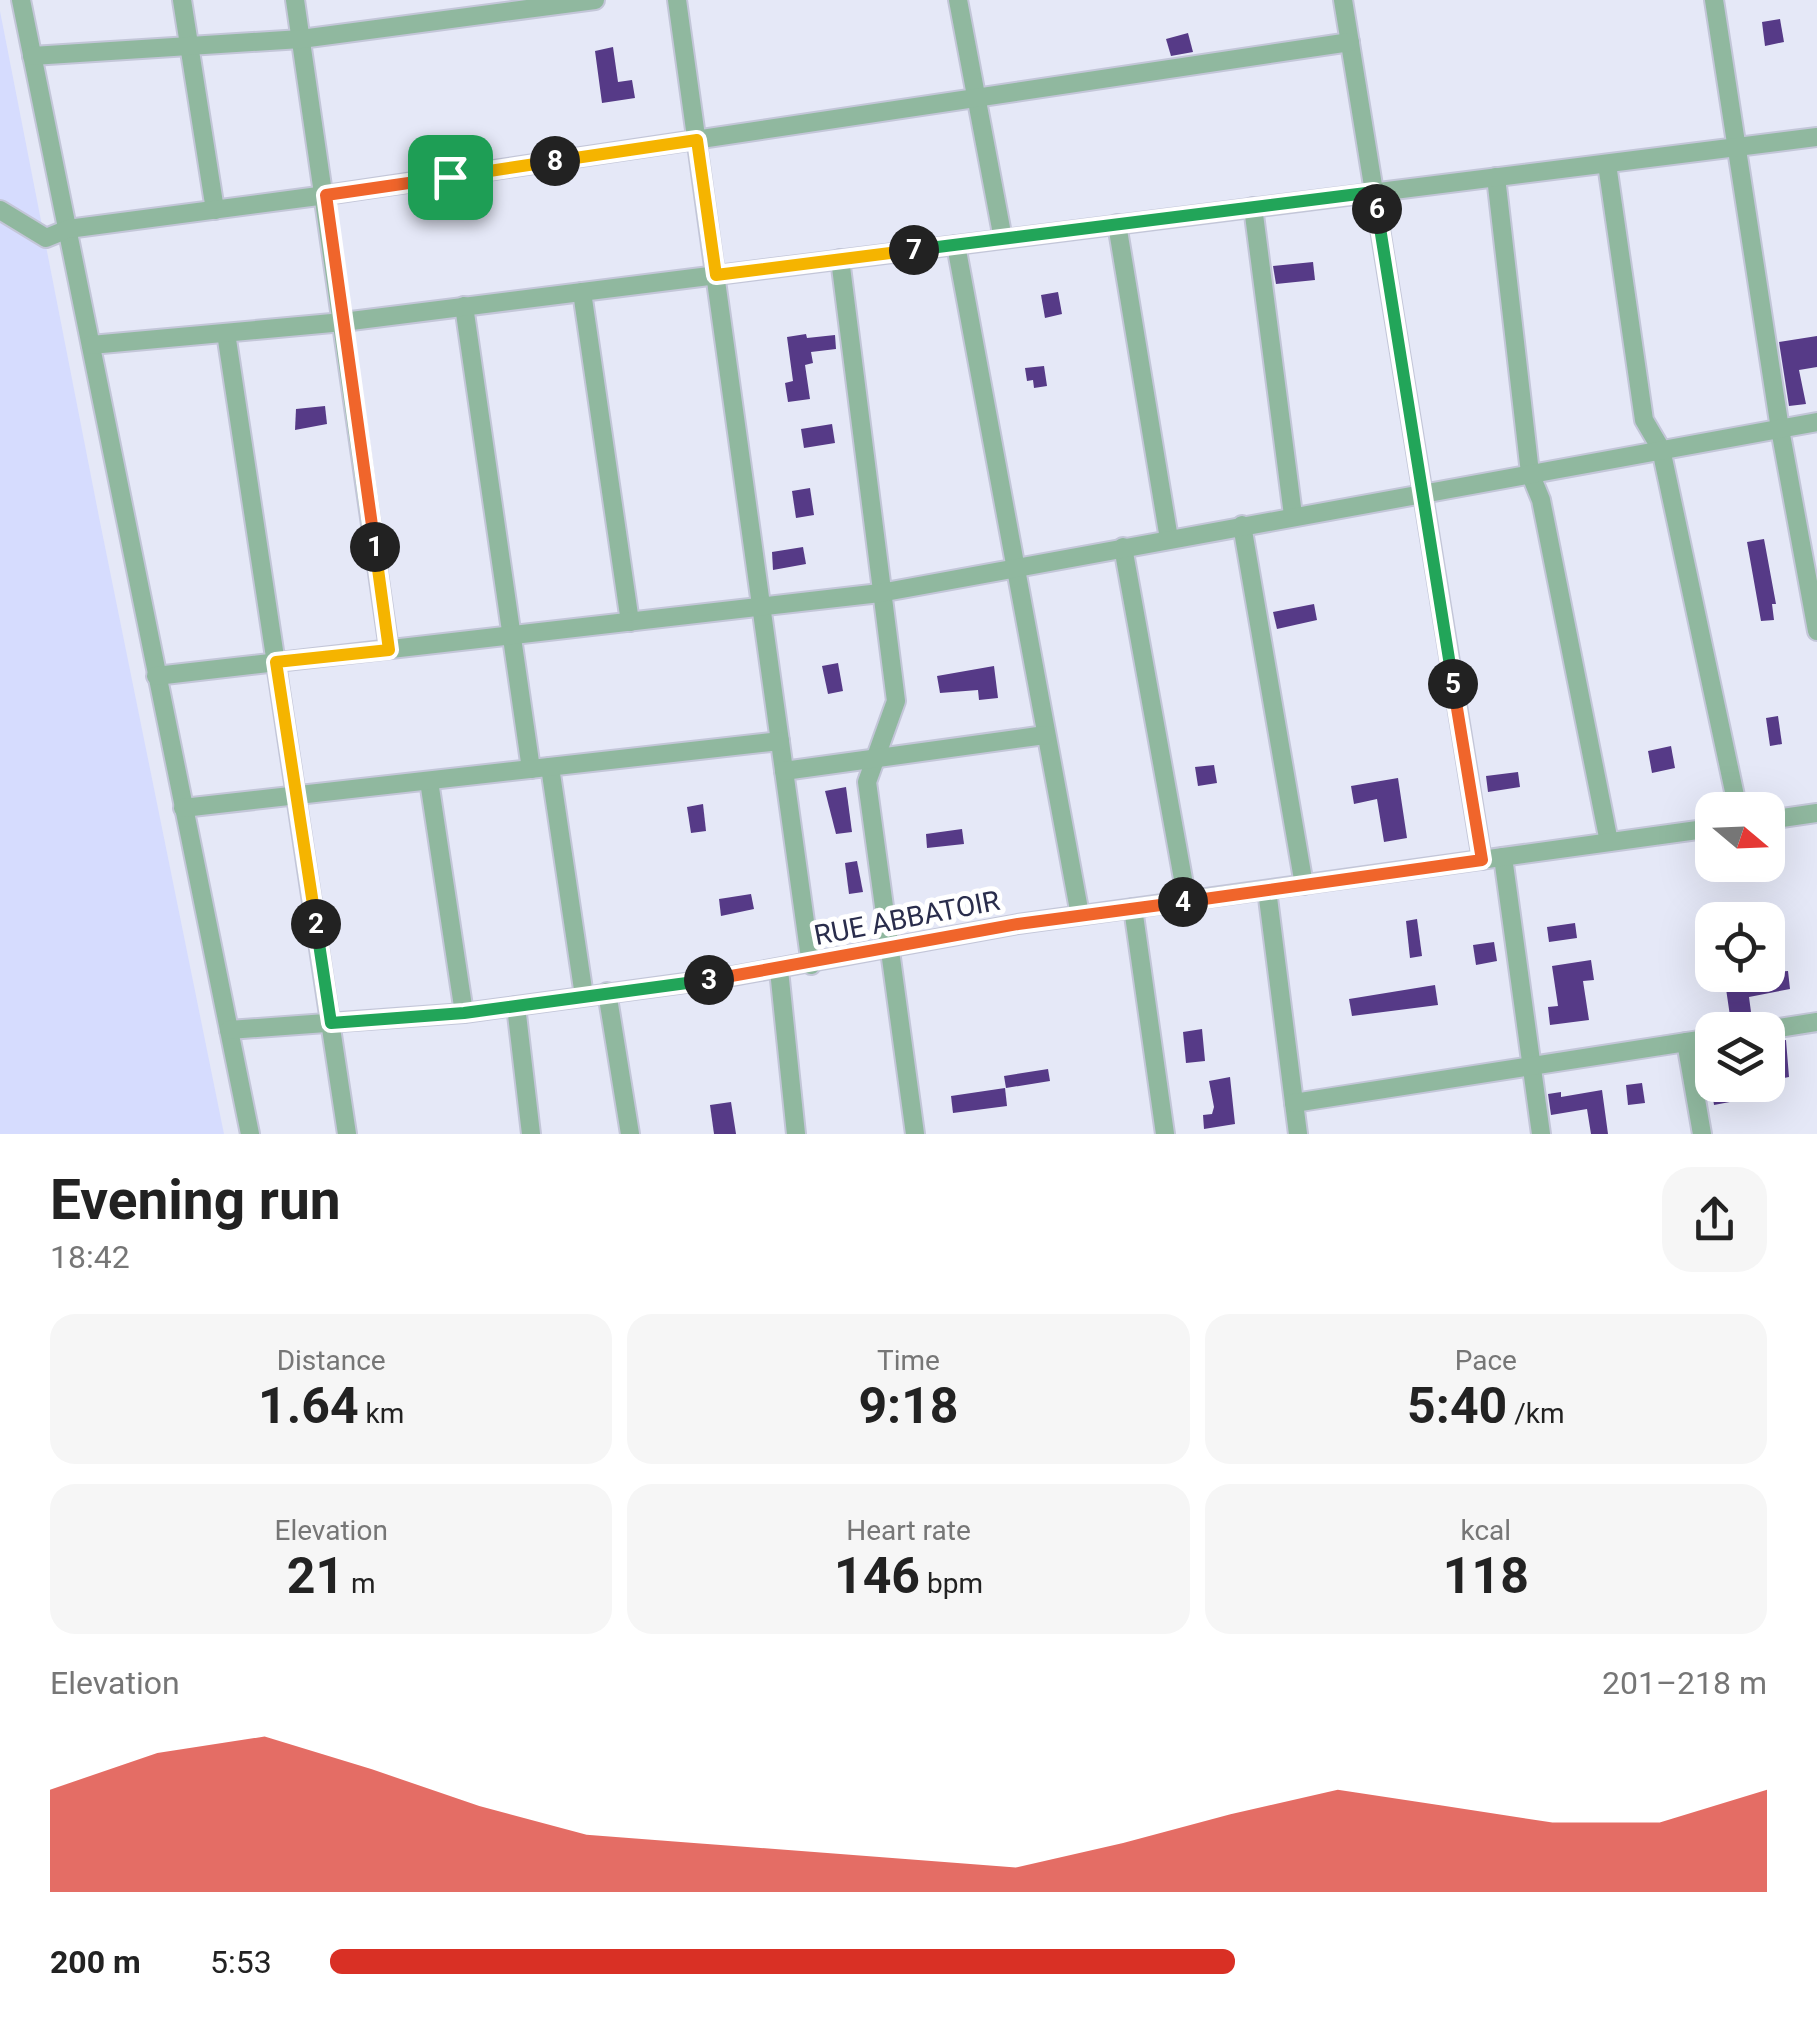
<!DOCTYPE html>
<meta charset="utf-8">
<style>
:root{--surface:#fff;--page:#f6f6f6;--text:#222;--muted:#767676;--accent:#d93025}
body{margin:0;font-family:Roboto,sans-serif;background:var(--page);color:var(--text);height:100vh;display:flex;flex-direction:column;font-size:38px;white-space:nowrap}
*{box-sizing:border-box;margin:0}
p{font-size:32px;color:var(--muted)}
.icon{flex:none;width:55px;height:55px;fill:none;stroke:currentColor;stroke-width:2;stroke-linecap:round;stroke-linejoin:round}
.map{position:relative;height:1134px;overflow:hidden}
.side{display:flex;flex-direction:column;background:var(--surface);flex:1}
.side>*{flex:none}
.needle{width:65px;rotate:109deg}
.tools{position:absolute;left:1695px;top:792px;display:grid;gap:20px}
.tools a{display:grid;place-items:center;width:90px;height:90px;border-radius:20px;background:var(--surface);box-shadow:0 10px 40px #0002;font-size:50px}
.pin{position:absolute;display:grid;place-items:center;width:85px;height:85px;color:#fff;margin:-42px;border-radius:20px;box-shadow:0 5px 15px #0006}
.km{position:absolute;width:50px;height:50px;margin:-25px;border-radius:50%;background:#222;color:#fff;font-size:28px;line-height:50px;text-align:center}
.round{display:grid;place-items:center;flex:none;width:105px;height:105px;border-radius:30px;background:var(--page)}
.summary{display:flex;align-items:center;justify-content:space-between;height:170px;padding:0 50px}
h1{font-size:55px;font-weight:700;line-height:75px}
.figures{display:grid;grid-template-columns:repeat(3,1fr);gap:15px;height:170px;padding:10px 50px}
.figures div{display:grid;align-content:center;border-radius:25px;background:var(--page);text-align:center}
.figures b{font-size:50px;font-weight:700}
.figures small{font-size:28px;font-weight:400}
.figures p{font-size:28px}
.chart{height:280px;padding:20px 50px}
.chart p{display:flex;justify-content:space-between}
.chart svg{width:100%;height:180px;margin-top:10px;fill:var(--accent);opacity:.7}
ul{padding:0 50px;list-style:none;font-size:32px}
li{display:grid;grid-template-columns:160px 120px 1fr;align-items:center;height:75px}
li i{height:25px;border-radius:12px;background:var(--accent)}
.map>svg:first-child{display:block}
.built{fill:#d6dcfe}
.building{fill:#563a87}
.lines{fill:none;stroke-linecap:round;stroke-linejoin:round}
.street-casing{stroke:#c3c6d8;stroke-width:22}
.street{stroke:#90b89f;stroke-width:18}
.split-1-casing{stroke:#fff;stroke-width:20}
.split-2-casing{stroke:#fff;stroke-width:20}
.split-3-casing{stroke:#fff;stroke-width:20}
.split-4-casing{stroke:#fff;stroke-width:20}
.split-5-casing{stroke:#fff;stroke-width:20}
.split-6-casing{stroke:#fff;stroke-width:20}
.split-7-casing{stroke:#fff;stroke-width:20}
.split-8-casing{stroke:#fff;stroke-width:20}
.split-9-casing{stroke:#fff;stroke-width:20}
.split-1{stroke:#f0652b;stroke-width:12}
.split-2{stroke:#f5b400;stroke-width:12}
.split-3{stroke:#22a559;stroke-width:12}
.split-4{stroke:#f0652b;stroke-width:12}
.split-5{stroke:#f0652b;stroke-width:12}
.split-6{stroke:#22a559;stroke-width:12}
.split-7{stroke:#22a559;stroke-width:12}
.split-8{stroke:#f5b400;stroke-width:12}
.split-9{stroke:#f5b400;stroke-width:12}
.labels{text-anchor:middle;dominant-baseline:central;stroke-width:10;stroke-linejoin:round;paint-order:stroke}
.street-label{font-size:28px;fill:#2a2d4c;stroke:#fff}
</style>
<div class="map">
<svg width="1817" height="1134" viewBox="0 0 1817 1134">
<rect width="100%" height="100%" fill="#e5e8f7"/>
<!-- built -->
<path class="built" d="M0,11l99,506 125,617h-224z"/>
<!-- building -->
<g class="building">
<path d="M1780,19l4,23 -19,4 -3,-24z"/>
<path d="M1188,33l5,19 -22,4 -5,-17z"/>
<path d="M613,47l5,35 14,-2 3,18 -33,5 -7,-52z"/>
<path d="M1313,262l2,18 -39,4 -3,-18z"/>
<path d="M1058,292l4,22 -17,4 -4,-23z"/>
<path d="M806,334l1,4 28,-3 1,14 -25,3 2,11 -8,2 5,34 -22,3 -3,-19 8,-2 -6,-44z"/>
<path d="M1817,336v31l-18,3 7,34 -17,2 -10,-64z"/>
<path d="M1044,366l3,20 -13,2 -1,-8 -6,1 -2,-13z"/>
<path d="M325,406l2,18 -32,6 1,-21z"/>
<path d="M832,424l3,19 -31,5 -3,-19z"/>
<path d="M810,488l4,27 -18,3 -4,-27z"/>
<path d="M1764,539l12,65h-4l2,16 -13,1 -14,-79z"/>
<path d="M803,547l3,17 -33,6 -1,-18z"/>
<path d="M1314,604l3,16 -40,9 -4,-17z"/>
<path d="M838,663l5,28 -15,3 -6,-28z"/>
<path d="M994,666l4,32 -19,2 -1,-10 -38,3 -3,-17z"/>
<path d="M1778,716l4,28 -12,2 -4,-28z"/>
<path d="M1671,746l4,22 -23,5 -4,-22z"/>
<path d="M1214,765l3,18 -19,3 -3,-19z"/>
<path d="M1518,772l2,15 -32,5 -2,-16z"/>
<path d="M1398,778l9,60 -23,4 -7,-43 -23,5 -3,-18z"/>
<path d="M846,787l6,45 -16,2 -11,-43z"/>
<path d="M703,804l3,27 -15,2 -4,-26z"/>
<path d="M962,829l2,15 -37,4 -1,-14z"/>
<path d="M857,861l6,31 -14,2 -4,-31z"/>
<path d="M751,894l3,15 -33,7 -2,-17z"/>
<path d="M1417,919l5,37 -12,2 -4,-37z"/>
<path d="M1575,923l2,15 -28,4 -2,-15z"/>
<path d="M1494,942l3,19 -21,4 -3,-20z"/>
<path d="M1591,960l3,20 -11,1 6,39 -39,5 -2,-18 10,-1 -6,-40z"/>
<path d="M1788,971l2,18 -41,8 2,15 -21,4 -6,-41z"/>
<path d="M1435,985l3,20 -86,11 -3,-17z"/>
<path d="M1202,1029l3,32 -19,2 -3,-31z"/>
<path d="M1786,1040l3,37 -10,2 -5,-30 -5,1 -1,-8z"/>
<path d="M1048,1069l2,12 -44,7 -2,-12z"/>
<path d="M1230,1077l5,47 -31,5 -1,-14 9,-1 2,-7 -5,-26z"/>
<path d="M1642,1083l3,20 -17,2 -2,-20z"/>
<path d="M1711,1085h21l3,16 -21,4z"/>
<path d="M1005,1088l2,18 -54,7 -2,-17z"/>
<path d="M1602,1090l6,44h-17l-4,-25 -36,6 -3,-21 13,-2v5z"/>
<path d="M731,1102l5,32h-22l-4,-29z"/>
</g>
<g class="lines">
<defs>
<g id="street">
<path d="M21,0l229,1134"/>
<path d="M182,0l33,210"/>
<path d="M295,0l94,649"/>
<path d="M677,0l134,965"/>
<path d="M958,0l45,239"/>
<path d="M1343,0l139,860"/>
<path d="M1714,0l66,429 37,202"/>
<path d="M32,56l269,-17 294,-39"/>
<path d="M1607,164l37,256 17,29 77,361"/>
<path d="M1496,177l34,296 11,27 68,342"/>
<path d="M1253,207l40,308"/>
<path d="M0,210l46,28 22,-9 258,-34 1024,-153"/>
<path d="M1117,224l52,315"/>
<path d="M956,245l124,670"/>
<path d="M840,259l56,442 -29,81 48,352"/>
<path d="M582,292l48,330"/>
<path d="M464,306l67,463"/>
<path d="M226,333l121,801"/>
<path d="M91,345l252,-23 1474,-185"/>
<path d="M1242,525l62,360"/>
<path d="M1123,547l64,354"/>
<path d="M156,676l724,-83 937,-171"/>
<path d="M550,767l34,229"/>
<path d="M784,771l261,-36"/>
<path d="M429,781l35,232"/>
<path d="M183,808l597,-67"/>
<path d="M1768,820l49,-7"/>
<path d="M1503,857l38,277"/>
<path d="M1267,890l31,244"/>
<path d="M1133,908l32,226"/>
<path d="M779,970l17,164"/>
<path d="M607,992l23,142"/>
<path d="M516,1006l15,128"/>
<path d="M229,1030l235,-17 258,-35 296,-54 694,-96"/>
<path d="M1766,1030l51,-8"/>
<path d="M1686,1042l16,92"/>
<path d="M1294,1103l418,-65"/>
</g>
</defs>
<!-- street casing -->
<use href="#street" class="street-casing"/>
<!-- street -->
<use href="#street" class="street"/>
</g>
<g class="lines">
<defs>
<path id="split-1" d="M375,547l-49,-352 124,-18"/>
<path id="split-2" d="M316,924l-40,-262 113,-12 -14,-103"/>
<path id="split-3" d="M316,924l15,99 133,-10 245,-33"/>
<path id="split-4" d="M709,980l309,-56 165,-22"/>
<path id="split-5" d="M1183,902l299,-42 -29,-176"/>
<path id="split-6" d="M1377,209l76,475"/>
<path id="split-7" d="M914,250l460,-58 3,17"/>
<path id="split-8" d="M555,161l142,-21 19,135 198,-25"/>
<path id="split-9" d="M450,177l105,-16"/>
</defs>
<!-- split-1 casing -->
<use href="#split-1" class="split-1-casing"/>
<!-- split-2 casing -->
<use href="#split-2" class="split-2-casing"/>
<!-- split-3 casing -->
<use href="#split-3" class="split-3-casing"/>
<!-- split-4 casing -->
<use href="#split-4" class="split-4-casing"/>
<!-- split-5 casing -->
<use href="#split-5" class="split-5-casing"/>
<!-- split-6 casing -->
<use href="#split-6" class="split-6-casing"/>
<!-- split-7 casing -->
<use href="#split-7" class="split-7-casing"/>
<!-- split-8 casing -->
<use href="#split-8" class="split-8-casing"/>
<!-- split-9 casing -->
<use href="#split-9" class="split-9-casing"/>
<!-- split-1 -->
<use href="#split-1" class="split-1"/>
<!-- split-2 -->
<use href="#split-2" class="split-2"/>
<!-- split-3 -->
<use href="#split-3" class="split-3"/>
<!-- split-4 -->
<use href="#split-4" class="split-4"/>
<!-- split-5 -->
<use href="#split-5" class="split-5"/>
<!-- split-6 -->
<use href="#split-6" class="split-6"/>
<!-- split-7 -->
<use href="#split-7" class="split-7"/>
<!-- split-8 -->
<use href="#split-8" class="split-8"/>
<!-- split-9 -->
<use href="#split-9" class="split-9"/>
</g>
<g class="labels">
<!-- street labels -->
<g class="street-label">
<text transform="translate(907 918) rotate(-11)">RUE ABBATOIR</text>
</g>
</g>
</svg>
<div class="tools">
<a><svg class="needle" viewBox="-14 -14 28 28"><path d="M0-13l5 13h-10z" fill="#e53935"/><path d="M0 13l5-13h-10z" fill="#767676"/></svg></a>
<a><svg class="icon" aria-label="locate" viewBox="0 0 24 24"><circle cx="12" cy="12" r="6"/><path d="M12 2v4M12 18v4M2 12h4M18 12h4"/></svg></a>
<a><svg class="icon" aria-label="layers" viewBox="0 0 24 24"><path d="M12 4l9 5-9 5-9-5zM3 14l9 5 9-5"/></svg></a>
</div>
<div class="pin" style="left:450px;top:177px;background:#1e9e55"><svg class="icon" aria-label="arrive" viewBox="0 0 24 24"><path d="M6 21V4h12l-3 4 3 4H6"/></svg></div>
<b class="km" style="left:375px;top:547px">1</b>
<b class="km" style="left:316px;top:924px">2</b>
<b class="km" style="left:709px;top:980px">3</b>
<b class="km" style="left:1183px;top:902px">4</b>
<b class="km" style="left:1453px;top:684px">5</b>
<b class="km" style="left:1377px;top:209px">6</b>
<b class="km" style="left:914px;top:250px">7</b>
<b class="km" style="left:555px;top:161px">8</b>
</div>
<section class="side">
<div class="summary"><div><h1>Evening run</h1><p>18:42</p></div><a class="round"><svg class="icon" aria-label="share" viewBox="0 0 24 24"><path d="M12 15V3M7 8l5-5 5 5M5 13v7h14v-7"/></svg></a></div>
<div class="figures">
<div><p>Distance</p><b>1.64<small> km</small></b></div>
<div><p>Time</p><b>9:18</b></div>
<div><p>Pace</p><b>5:40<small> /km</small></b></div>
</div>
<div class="figures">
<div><p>Elevation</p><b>21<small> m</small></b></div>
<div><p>Heart rate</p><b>146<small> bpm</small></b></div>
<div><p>kcal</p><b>118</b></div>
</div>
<div class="chart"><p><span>Elevation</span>201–218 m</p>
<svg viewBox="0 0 160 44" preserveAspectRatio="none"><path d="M0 44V19L10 10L20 6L30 14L40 23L50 30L60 32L70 34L80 36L90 38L100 32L110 25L120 19L130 23L140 27L150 27L160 19V44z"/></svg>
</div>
<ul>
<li><b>200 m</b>5:53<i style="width:63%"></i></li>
</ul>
</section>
